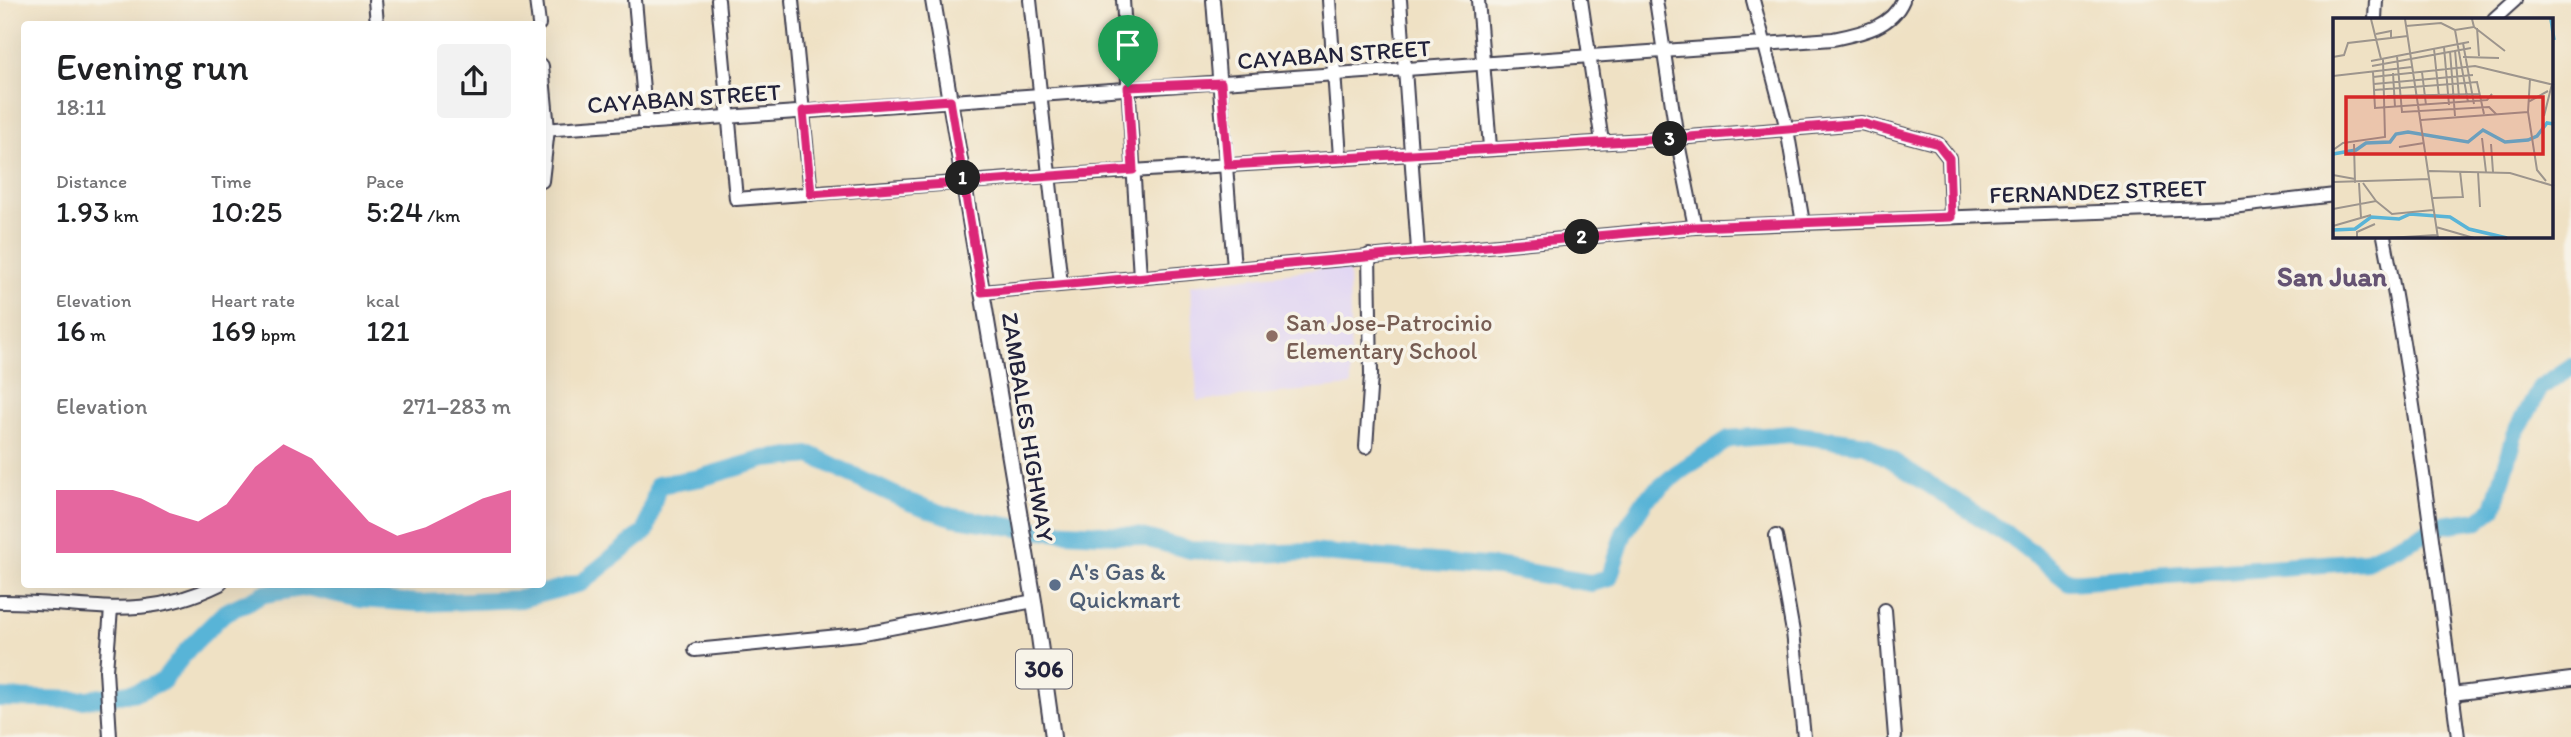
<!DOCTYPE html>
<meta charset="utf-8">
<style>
:root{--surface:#fff;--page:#f2f2f2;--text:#202124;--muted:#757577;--accent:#db2777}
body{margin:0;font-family:Itim,sans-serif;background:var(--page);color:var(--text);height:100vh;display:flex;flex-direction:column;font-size:26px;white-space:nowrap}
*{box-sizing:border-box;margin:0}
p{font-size:23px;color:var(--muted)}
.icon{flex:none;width:38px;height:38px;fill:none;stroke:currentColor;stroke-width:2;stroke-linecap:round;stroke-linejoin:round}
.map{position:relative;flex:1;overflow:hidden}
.panel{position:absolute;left:21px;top:21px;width:525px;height:567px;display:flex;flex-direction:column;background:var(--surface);border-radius:7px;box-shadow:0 7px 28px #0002}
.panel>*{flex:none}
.pin{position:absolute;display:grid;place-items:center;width:60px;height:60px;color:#fff;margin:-72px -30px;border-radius:50% 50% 50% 0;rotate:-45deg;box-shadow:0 0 7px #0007}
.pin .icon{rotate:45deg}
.km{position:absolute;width:35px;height:35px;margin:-18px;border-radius:50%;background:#222;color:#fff;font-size:19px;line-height:35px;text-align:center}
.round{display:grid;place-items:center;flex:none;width:74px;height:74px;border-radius:7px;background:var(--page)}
.head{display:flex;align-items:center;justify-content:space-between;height:119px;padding:0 35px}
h1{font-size:38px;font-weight:600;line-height:52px}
.metrics{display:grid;grid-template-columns:repeat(3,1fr);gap:10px;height:119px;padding:7px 35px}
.metrics div{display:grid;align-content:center}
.metrics b{font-size:30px;font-weight:600}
.metrics small{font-size:19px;font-weight:400}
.metrics p{font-size:19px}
.chart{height:196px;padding:14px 35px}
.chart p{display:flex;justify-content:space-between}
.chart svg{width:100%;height:126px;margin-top:7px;fill:var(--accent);opacity:.7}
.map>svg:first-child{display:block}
.built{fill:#e0d4f4}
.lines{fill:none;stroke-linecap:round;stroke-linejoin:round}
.river{stroke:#59b4d7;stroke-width:18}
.minor-casing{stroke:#413f50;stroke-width:16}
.major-casing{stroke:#413f50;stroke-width:18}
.minor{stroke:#fff;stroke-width:12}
.major{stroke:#fff;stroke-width:14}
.route-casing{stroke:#fff;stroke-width:14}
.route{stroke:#db2777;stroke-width:9}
.education-dot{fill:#8d6e63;stroke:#f7f3e8;stroke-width:2.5}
.service-dot{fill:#5c6f8a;stroke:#f7f3e8;stroke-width:2.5}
.labels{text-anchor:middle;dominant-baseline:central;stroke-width:7;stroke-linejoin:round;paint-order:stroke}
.shield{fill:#f7f3e8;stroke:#62616f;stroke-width:2}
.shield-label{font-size:23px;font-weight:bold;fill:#22223b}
.street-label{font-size:24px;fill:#22223b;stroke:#f7f3e8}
.education-label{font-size:24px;fill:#785e54;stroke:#f7f3e8;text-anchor:start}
.service-label{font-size:24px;fill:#4e5e75;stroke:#f7f3e8;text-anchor:start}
.quarter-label{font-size:28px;font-weight:bold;fill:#655373;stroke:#f7f3e8}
.inset-river{fill:none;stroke:#59b4d7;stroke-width:3.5}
.inset-road{fill:none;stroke:#9d958d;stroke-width:2}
.view{fill:#d62828;fill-opacity:0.15;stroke:#d62828;stroke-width:3.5}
.inset-edge{fill:none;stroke:#22223b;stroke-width:3.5}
</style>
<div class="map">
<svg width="2571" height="737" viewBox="0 0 2571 737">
<rect width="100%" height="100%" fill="#f7f3e8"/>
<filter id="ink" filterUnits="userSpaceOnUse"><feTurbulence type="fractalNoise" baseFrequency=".0143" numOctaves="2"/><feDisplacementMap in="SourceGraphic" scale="14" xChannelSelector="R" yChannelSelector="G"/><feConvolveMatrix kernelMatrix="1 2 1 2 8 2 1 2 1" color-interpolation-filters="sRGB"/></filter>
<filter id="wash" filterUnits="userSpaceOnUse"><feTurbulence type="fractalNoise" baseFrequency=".00686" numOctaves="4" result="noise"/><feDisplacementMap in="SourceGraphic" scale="28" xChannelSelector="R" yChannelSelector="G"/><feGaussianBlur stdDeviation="1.57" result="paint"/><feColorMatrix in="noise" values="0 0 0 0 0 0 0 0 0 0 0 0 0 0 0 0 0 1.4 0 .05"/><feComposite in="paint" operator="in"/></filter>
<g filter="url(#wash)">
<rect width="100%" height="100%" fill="#efe1c4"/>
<!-- built -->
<path class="built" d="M1349,265l2,121 -154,15 -6,-116z"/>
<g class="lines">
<!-- river -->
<path class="river" d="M0,698l81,2 56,-8 26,-11 25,-32 36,-36 40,-19 43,-7 54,12 58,4 101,-4 61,-16 65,-52 12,-46 42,-7 65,-19 46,-4 98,47 43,15 80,13 105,6 54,14 65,4 53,-2 188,15 94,16 18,-5 15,-45 22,-34 34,-28 49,-32 61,-5 76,10 148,95 55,43 297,-21 76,-36 37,-5 15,-12 21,-73 25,-47 31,-21"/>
</g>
</g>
<g filter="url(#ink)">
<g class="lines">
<defs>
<g id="minor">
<path d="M375,0l2,24"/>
<path d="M536,0l3,24"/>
<path d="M635,0l11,123"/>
<path d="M718,0l18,199 313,-23 628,-38 184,-15 77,21 11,14 2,59"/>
<path d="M792,0l19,194"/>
<path d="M1030,0l31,284"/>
<path d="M1123,0l17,277"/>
<path d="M1213,0l21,268"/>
<path d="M1329,0l11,157"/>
<path d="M1400,0l18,250"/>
<path d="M1478,0l12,147"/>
<path d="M1581,0l21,142"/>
<path d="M1656,0l21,138 18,89"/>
<path d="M1753,0l34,129 16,94"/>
<path d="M2375,19l1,-19"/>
<path d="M2494,19l21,-19"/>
<path d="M542,66l6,63 -6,52"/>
<path d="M542,130l1291,-91c28,-6 58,-11 70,-39"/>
<path d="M2384,236c32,166 52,333 74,501"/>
<path d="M982,292l713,-65 537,-20 103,-12"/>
<path d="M1366,447l5,-72 -2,-120"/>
<path d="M1776,536l17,96 11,105"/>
<path d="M0,602c86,-1 138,22 220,-18"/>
<path d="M1885,610l10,127"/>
<path d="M695,650l164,-16 175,-33"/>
<path d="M2452,694l119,-15"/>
<path d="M110,737l-4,-67 5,-61"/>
</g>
<path id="major" d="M933,0l101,601 19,136"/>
</defs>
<!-- minor casing -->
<use href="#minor" class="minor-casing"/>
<!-- major casing -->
<use href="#major" class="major-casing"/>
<!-- minor -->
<use href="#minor" class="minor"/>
<!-- major -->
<use href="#major" class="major"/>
</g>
</g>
<g class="lines" filter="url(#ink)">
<defs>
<path id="route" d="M1128,87l5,83 -322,24 -8,-83 147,-11c11,64 21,128 32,192l713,-65 256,-10 -2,-59 -11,-14 -77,-21 -184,15 -449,27 -7,-82 -93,4"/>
</defs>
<!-- route casing -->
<use href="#route" class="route-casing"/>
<!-- route -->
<use href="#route" class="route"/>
</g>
<!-- markers -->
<circle class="education-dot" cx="1272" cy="336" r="7"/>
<circle class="service-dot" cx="1055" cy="585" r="7"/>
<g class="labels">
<!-- shield labels -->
<rect class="shield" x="1016" y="649.5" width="56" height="39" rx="5"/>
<g class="shield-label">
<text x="1044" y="669">306</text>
</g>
<!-- street labels -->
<g class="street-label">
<text transform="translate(1334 54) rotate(-4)">CAYABAN STREET</text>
<text transform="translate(684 98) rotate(-4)">CAYABAN STREET</text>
<text transform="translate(2098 191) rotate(-2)">FERNANDEZ STREET</text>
<text transform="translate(1028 427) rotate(81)">ZAMBALES HIGHWAY</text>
</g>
<!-- education labels -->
<g class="education-label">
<text x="1286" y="322">San Jose-Patrocinio<tspan x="1286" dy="28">Elementary School</tspan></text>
</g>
<!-- service labels -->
<g class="service-label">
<text x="1069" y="571">A's Gas &amp;<tspan x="1069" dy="28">Quickmart</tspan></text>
</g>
<!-- quarter labels -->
<g class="quarter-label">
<text x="2332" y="276">San Juan</text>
</g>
</g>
<!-- overview -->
<g transform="translate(2333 18)">
<rect width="220" height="220" fill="#efe1c4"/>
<path class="inset-river" d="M218,1l3,21M0,136l23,-4 10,-7 24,-1 6,-8 12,-2 60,10 15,-12 22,12 23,-2 9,-4 10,-13 7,1M0,212l22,-1 16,-12 28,2 11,-5 40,3 19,12 38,9"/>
<path class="inset-road" d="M38,1l10,40M72,1l33,219M73,8l35,-3 14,7 13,72M141,9l31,24M144,10l2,28M122,12l19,-3 -2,-8M43,16l15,-3v8M130,25l11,61M111,29l5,58M101,31l5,48M122,32l4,47M117,33l5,65M64,38l5,56 87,-5 7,7M0,39l11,-2 4,-12 60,-7M130,39l36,1M38,43l98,-19M39,48l99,-18M40,54l2,36 112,-8 5,-6M89,54l4,33M60,55l2,34M0,58l79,-9M40,59l102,-11 79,19M197,61l-2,33 9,58 9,11M41,66l99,-9M41,72l103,-8 7,32M54,78l93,-2M195,84l20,-11M211,98l8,-32M88,102l107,-8M149,120l4,34M21,126l1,39M158,126l2,28M66,129l25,-4M0,132l10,-7 42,-6 -2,-78M96,153l81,2 44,13M127,153l3,27M145,154l2,35M0,157l22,4M0,164l97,-3M26,165l2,35M30,165l13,18M100,180l29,-1M0,191l43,-8 16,13 41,-4M0,208l38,-11M103,209l38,11M24,220v-6l18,-8M54,220l50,-3"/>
<path class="view" d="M13,79h197v57h-197z"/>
<rect width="220" height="220" class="inset-edge"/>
</g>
</svg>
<div class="pin" style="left:1128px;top:87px;background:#1e9e55"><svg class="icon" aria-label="arrive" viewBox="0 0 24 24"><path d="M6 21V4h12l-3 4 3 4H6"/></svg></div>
<b class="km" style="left:963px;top:178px">1</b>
<b class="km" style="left:1582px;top:237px">2</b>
<b class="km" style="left:1670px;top:139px">3</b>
<section class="panel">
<div class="head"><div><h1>Evening run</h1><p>18:11</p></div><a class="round"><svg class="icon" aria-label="share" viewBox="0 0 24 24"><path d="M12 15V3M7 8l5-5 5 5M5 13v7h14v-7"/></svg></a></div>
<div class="metrics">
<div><p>Distance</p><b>1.93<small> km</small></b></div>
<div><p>Time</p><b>10:25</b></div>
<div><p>Pace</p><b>5:24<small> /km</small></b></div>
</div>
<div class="metrics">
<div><p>Elevation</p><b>16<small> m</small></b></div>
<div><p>Heart rate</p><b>169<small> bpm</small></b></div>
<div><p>kcal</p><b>121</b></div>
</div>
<div class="chart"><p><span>Elevation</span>271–283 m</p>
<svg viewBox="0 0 160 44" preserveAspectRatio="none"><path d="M0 44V22L10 22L20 22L30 25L40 30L50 33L60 27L70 14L80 6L90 11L100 22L110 33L120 38L130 35L140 30L150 25L160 22V44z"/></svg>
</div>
</section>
</div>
